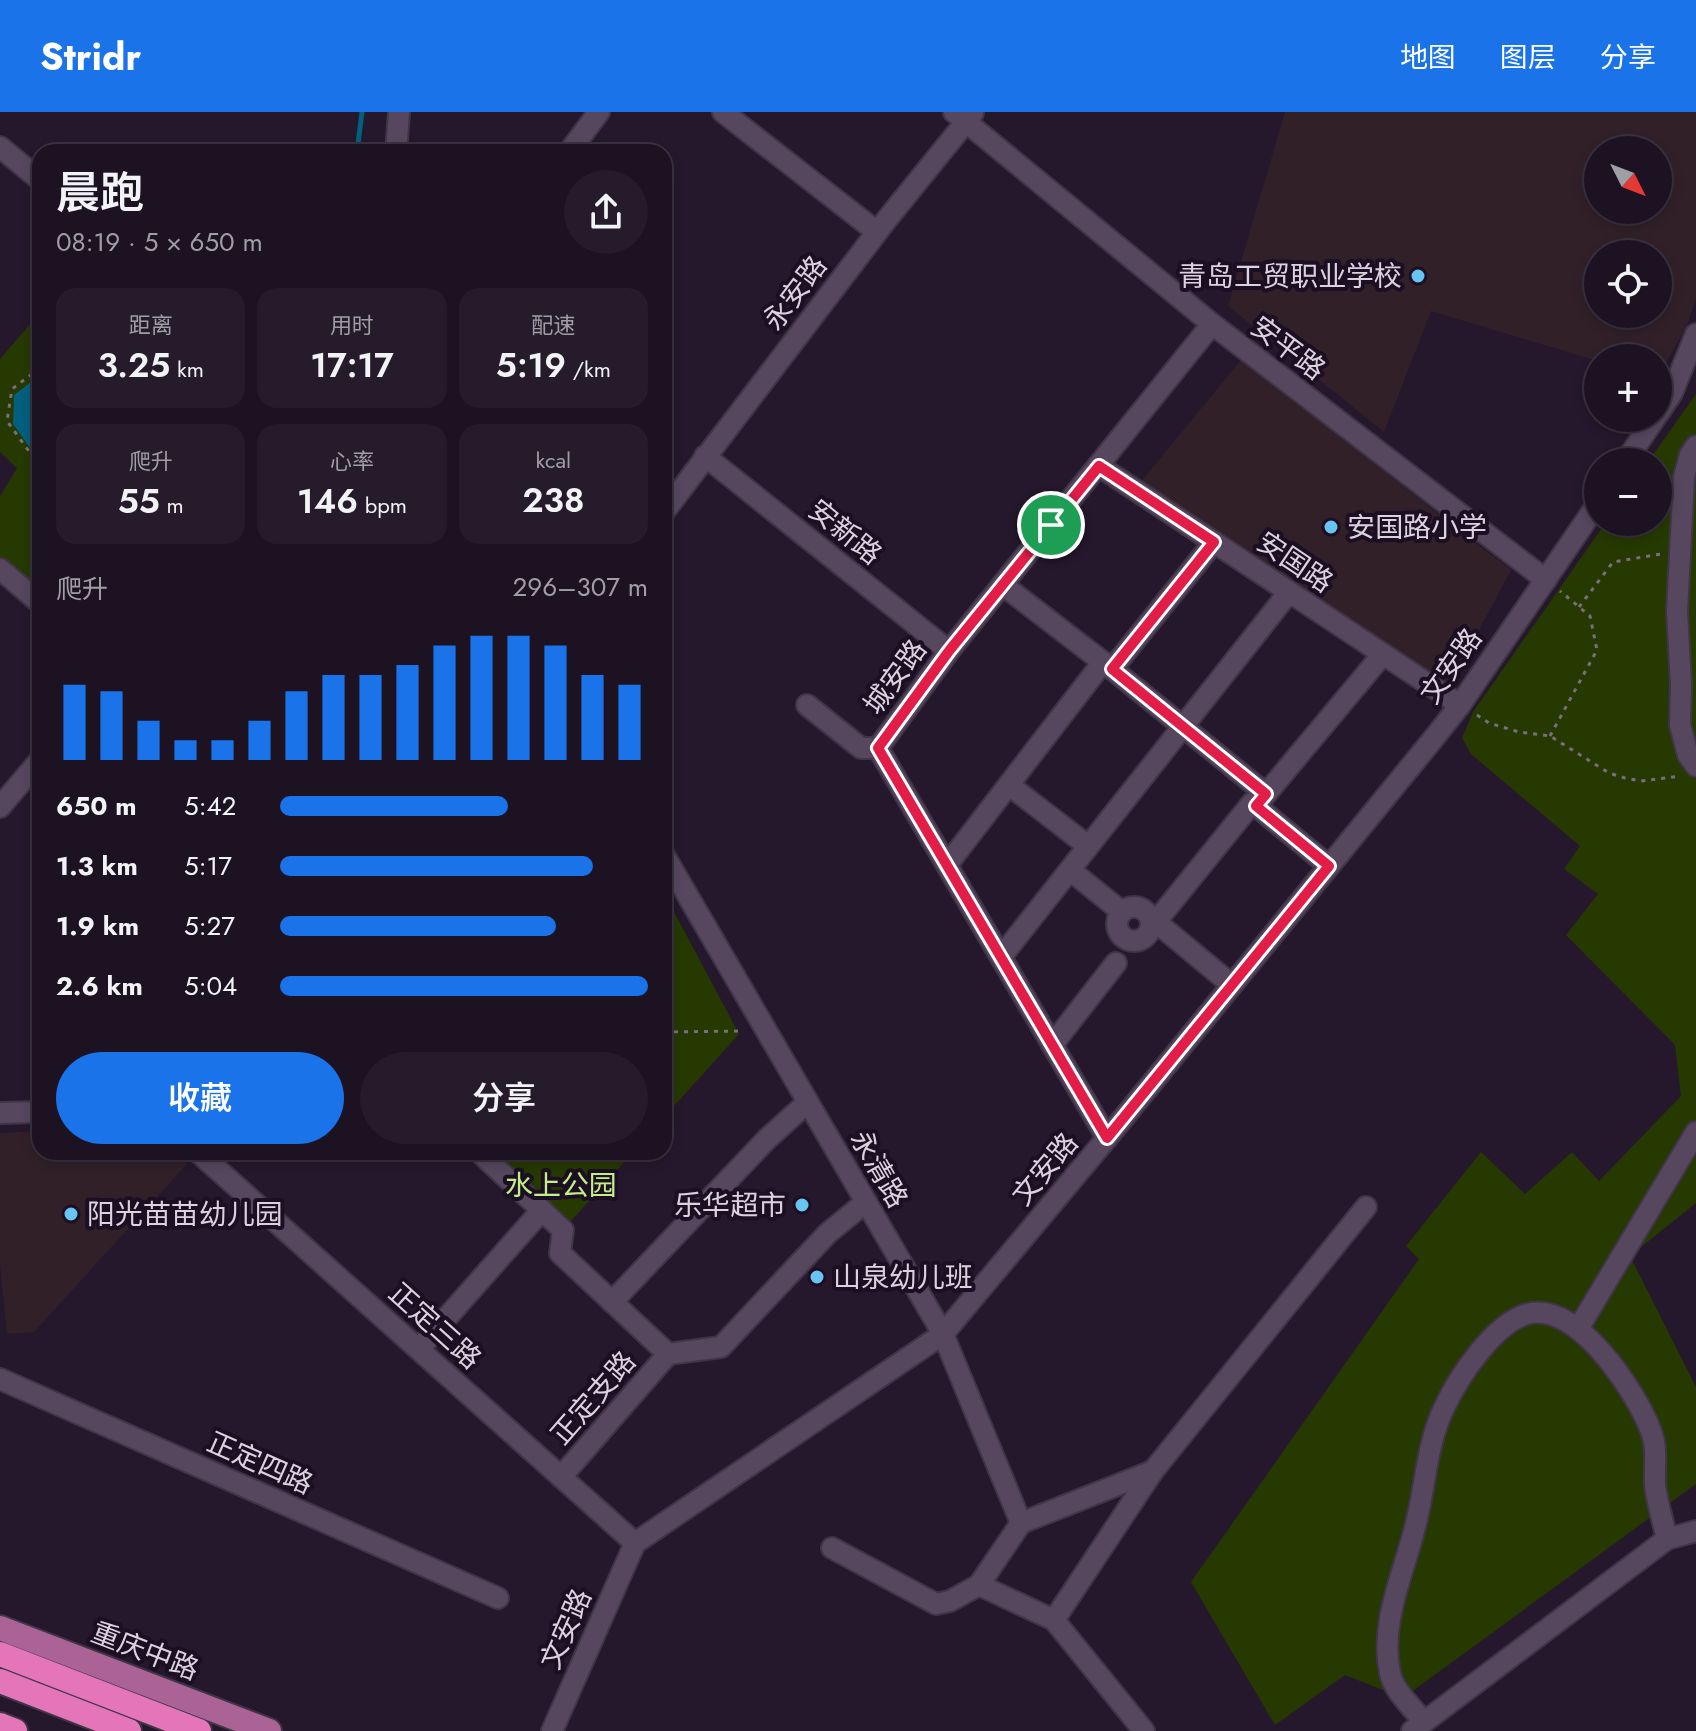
<!DOCTYPE html>
<html lang="zh">
<meta charset="utf-8">
<style>
:root{--surface:#1c1222;--page:#251b2a;--text:#f1f3f6;--muted:#a09ea5;--line:#3a3240;--accent:#1a73e8}
body{margin:0;font-family:Jost,"Noto Sans SC",sans-serif;background:var(--page);color:var(--text);height:100vh;display:flex;flex-direction:column;font-size:30px;white-space:nowrap}
*{box-sizing:border-box;margin:0}
p{font-size:26px;color:var(--muted)}
.icon{flex:none;width:44px;height:44px;fill:none;stroke:currentColor;stroke-width:2;stroke-linecap:round;stroke-linejoin:round}
.map{position:relative;flex:1;overflow:hidden}
.side{position:absolute;left:32px;top:32px;width:640px;height:1016px;display:flex;flex-direction:column;background:var(--surface);border-radius:24px;box-shadow:0 4px 12px #0003,0 0 0 2px var(--line)}
.side>*{flex:none}
.needle{width:52px;rotate:132deg}
.fabs{position:absolute;left:1584px;top:24px;display:grid;gap:16px}
.fabs a{display:grid;place-items:center;width:88px;height:88px;border-radius:50%;background:var(--surface);box-shadow:0 4px 12px #0003,0 0 0 2px var(--line);font-size:40px}
.pin{position:absolute;display:grid;place-items:center;width:68px;height:68px;color:#fff;margin:-34px;border:4px solid #fff;border-radius:50%;box-shadow:0 2px 8px #0007}
.round{display:grid;place-items:center;flex:none;width:84px;height:84px;border-radius:42px;background:var(--page)}
.overview{display:flex;align-items:center;justify-content:space-between;height:136px;padding:0 24px}
h1{font-size:44px;font-weight:600;line-height:60px}
.metrics{display:grid;grid-template-columns:repeat(3,1fr);gap:12px;height:136px;padding:8px 24px}
.metrics div{display:grid;align-content:center;border-radius:20px;background:var(--page);text-align:center}
.metrics b{font-size:34px;font-weight:600}
.metrics small{font-size:22px;font-weight:400}
.metrics p{font-size:22px}
.chart{height:224px;padding:16px 24px}
.chart p{display:flex;justify-content:space-between}
.chart svg{width:100%;height:144px;margin-top:8px;stroke:var(--accent);stroke-width:6}
.button{display:flex;gap:16px;margin-top:auto;padding:16px 24px}
.button a{flex:1;height:92px;border-radius:48px;background:var(--accent);color:#fff;font-size:32px;font-weight:600;line-height:92px;text-align:center}
.button a+a{background:var(--page);color:var(--text)}
ul{padding:0 24px;list-style:none;font-size:26px}
li{display:grid;grid-template-columns:128px 96px 1fr;align-items:center;height:60px}
li i{height:20px;border-radius:10px;background:var(--accent)}
header{display:flex;align-items:center;gap:48px;box-sizing:border-box;height:112px;padding:0 40px;background:var(--accent);color:#fff}
header strong{font-size:38px}
nav{display:flex;gap:44px;margin-inline-start:auto;font-size:28px}
.map>svg:first-child{display:block}
.education{fill:#312028;fill-rule:evenodd}
.green{fill:#263900}
.water{fill:#035f7e}
.lines{fill:none;stroke-linecap:round;stroke-linejoin:round}
.stream{stroke:#035f7e;stroke-width:5}
.minor-casing{stroke:#3f3546;stroke-width:24}
.major-casing{stroke:#3f3546;stroke-width:28}
.highway-casing{stroke:#3f3546;stroke-width:28}
.path{stroke:#796e7f;stroke-width:3;stroke-dasharray:4 6;stroke-linecap:butt}
.minor{stroke:#56475f;stroke-width:20}
.major{stroke:#ab6395;stroke-width:24}
.highway{stroke:#e475b9;stroke-width:24}
.route-casing{stroke:#fff;stroke-width:16}
.route{stroke:#e11d48;stroke-width:10}
.poi-dot{fill:#68c4f0;stroke:#1c0f23;stroke-width:3}
.labels{text-anchor:middle;dominant-baseline:central;stroke-width:8;stroke-linejoin:round;paint-order:stroke}
.poi-label{font-size:28px;fill:#dbd2e0;stroke:#1c0f23;text-anchor:start}
.street-label{font-size:28px;fill:#dbd2e0;stroke:#1c0f23}
.park-label{font-size:28px;fill:#c3ef86;stroke:#1c0f23}
</style>
<header>
<strong>Stridr</strong>
<nav><a>地图</a><a>图层</a><a>分享</a></nav>
</header>
<div class="map">
<svg width="1696" height="1619" viewBox="0 0 1696 1619">
<rect width="100%" height="100%" fill="#25182d"/>
<!-- education -->
<g class="education">
<path d="M1285,0h411v187l-10,29 -28,48v-18h-60v3l-167,-50 -47,121 -156,-126zM1598,38h60v60h-60zM1598,142h60v60h-60z"/>
<path d="M1241,248l270,210 -62,116 -309,-203z"/>
<path d="M40,1019v21h134l13,12 -153,168 -27,2 -7,-69v-132z"/>
</g>
<!-- green -->
<g class="green">
<path d="M40,201v290l-40,-34v-73l17,-28 -17,-16v-93z"/>
<path d="M1696,282v809l-66,53 66,131v97l-293,214 -58,-23 -70,50 -84,-143 228,-323 -13,-13 75,-94 44,42 47,-42 27,29 82,-85 -6,-51 -109,-110 32,-41 -34,-25 16,-23 -109,-92 -9,-16 11,-26 133,-190h52v-60h-10z"/>
<path d="M664,781l75,141 -75,83z"/>
<path d="M471,1040h162l-70,78z"/>
</g>
<!-- water -->
<path class="water" d="M40,263v87l-27,-38 1,-29z"/>
<g class="lines">
<!-- stream -->
<path class="stream" d="M357,40l5,-40"/>
<defs>
<g id="minor">
<path d="M723,0l154,120"/>
<path d="M954,0l258,212 334,256"/>
<path d="M0,35l40,33"/>
<path d="M396,40l3,-40"/>
<path d="M569,40l30,-40"/>
<path d="M1658,302l14,-21 24,-59"/>
<path d="M1696,334l-6,9 -6,22 -7,134 4,73 -1,41 8,30 8,11"/>
<path d="M705,344l244,195"/>
<path d="M1625,350l30,-44"/>
<path d="M1099,354l361,239"/>
<path d="M664,400l220,-289 89,-110"/>
<path d="M0,457l40,34"/>
<path d="M1003,473l109,84 154,125"/>
<path d="M1112,557l102,-127"/>
<path d="M807,593l54,43h17"/>
<path d="M1009,673l79,61"/>
<path d="M1256,694l73,60"/>
<path d="M0,695l40,-47"/>
<path d="M664,743l279,479 78,189"/>
<path d="M947,753l156,-203"/>
<path d="M1070,758l52,42"/>
<circle cx="1134" cy="812" r="17"/>
<path d="M1156,810l76,63"/>
<path d="M1150,817l102,-126 4,3 127,-152"/>
<path d="M1001,845l288,-365"/>
<path d="M1052,933l64,-82"/>
<path d="M0,1001l40,-1"/>
<path d="M1107,1026l-229,-390 71,-97 263,-327"/>
<path d="M198,1040l437,391"/>
<path d="M479,1040l84,78 -3,23 108,101 -107,123"/>
<path d="M612,1190l155,-163 41,-37"/>
<path d="M1578,1217l118,-197"/>
<path d="M419,1237l123,-139"/>
<path d="M668,1242l53,-7 107,-114 38,-31"/>
<path d="M0,1267l498,219"/>
<path d="M832,1436l104,56 14,-3 29,-16"/>
<path d="M1054,1508l99,-149 213,-264"/>
<path d="M1424,1610c-11,-14 -31,-32 -34,-49 -11,-53 16,-104 27,-154 9,-38 10,-75 27,-111 14,-30 49,-84 83,-94 50,-14 109,78 124,117 7,17 3,37 4,54 2,18 8,36 12,54"/>
<path d="M552,1619l83,-188 308,-209 164,-196 331,-405 22,-28 138,-202"/>
<path d="M1144,1619l-90,-111 -75,-35 42,-62 132,-52"/>
<path d="M1412,1619l255,-192 29,-8"/>
</g>
<path id="major" d="M0,1516l269,103"/>
<g id="highway">
<path d="M0,1542l199,77"/>
<path d="M0,1569l129,50"/>
<path d="M0,1613l15,6"/>
</g>
</defs>
<!-- minor casing -->
<use href="#minor" class="minor-casing"/>
<!-- major casing -->
<use href="#major" class="major-casing"/>
<!-- highway casing -->
<use href="#highway" class="highway-casing"/>
<!-- path -->
<g class="path">
<path d="M40,256l-28,21 -5,32 24,33 9,21"/>
<path d="M40,363l-3,37 3,5"/>
<path d="M1579,495l34,-45 48,-8"/>
<path d="M1477,603l12,8 30,9 31,4 59,37 16,5 16,3 40,-5"/>
<path d="M1550,624l47,-86 -7,-34 -30,-25"/>
<path d="M1128,836l5,-7"/>
<path d="M664,920l80,-1"/>
</g>
<!-- minor -->
<use href="#minor" class="minor"/>
<!-- major -->
<use href="#major" class="major"/>
<!-- highway -->
<use href="#highway" class="highway"/>
</g>
<g class="lines">
<defs>
<path id="route" d="M1099,354l115,76 -102,127 154,125 -10,12 73,60 -222,272 -229,-390 71,-97z"/>
</defs>
<!-- route casing -->
<use href="#route" class="route-casing"/>
<!-- route -->
<use href="#route" class="route"/>
</g>
<!-- markers -->
<g class="poi-dot">
<circle cx="1418" cy="164" r="8"/>
<circle cx="1331" cy="415" r="8"/>
<circle cx="802" cy="1093" r="8"/>
<circle cx="71" cy="1102" r="8"/>
<circle cx="817" cy="1165" r="8"/>
</g>
<g class="labels">
<!-- poi labels -->
<g class="poi-label">
<text x="1402" y="164" text-anchor="end">青岛工贸职业学校</text>
<text x="1347" y="415">安国路小学</text>
<text x="786" y="1093" text-anchor="end">乐华超市</text>
<text x="87" y="1102">阳光苗苗幼儿园</text>
<text x="833" y="1165">山泉幼儿班</text>
</g>
<!-- street labels -->
<g class="street-label">
<text transform="translate(795 181) rotate(-53)">永安路</text>
<text transform="translate(1288 236) rotate(37)">安平路</text>
<text transform="translate(845 420) rotate(39)">安新路</text>
<text transform="translate(1295 450) rotate(34)">安国路</text>
<text transform="translate(1451 554) rotate(-55)">文安路</text>
<text transform="translate(895 565) rotate(-54)">城安路</text>
<text transform="translate(879 1057) rotate(60)">永清路</text>
<text transform="translate(1045 1057) rotate(-50)">文安路</text>
<text transform="translate(435 1214) rotate(42)">正定三路</text>
<text transform="translate(593 1286) rotate(-49)">正定支路</text>
<text transform="translate(260 1351) rotate(24)">正定四路</text>
<text transform="translate(566 1517) rotate(-66)">文安路</text>
<text transform="translate(145 1539) rotate(21)">重庆中路</text>
</g>
<!-- park labels -->
<g class="park-label">
<text x="561" y="1073">水上公园</text>
</g>
</g>
</svg>
<div class="fabs">
<a><svg class="needle" viewBox="-14 -14 28 28"><path d="M0-13l5 13h-10z" fill="#e53935"/><path d="M0 13l5-13h-10z" fill="#a09ea5"/></svg></a>
<a><svg class="icon" aria-label="locate" viewBox="0 0 24 24"><circle cx="12" cy="12" r="6"/><path d="M12 2v4M12 18v4M2 12h4M18 12h4"/></svg></a>
<a>+</a>
<a>−</a>
</div>
<div class="pin" style="left:1051px;top:413px;background:#1e9e55"><svg class="icon" aria-label="arrive" viewBox="0 0 24 24"><path d="M6 21V4h12l-3 4 3 4H6"/></svg></div>
<section class="side">
<div class="overview"><div><h1>晨跑</h1><p>08:19 · 5 × 650 m</p></div><a class="round"><svg class="icon" aria-label="share" viewBox="0 0 24 24"><path d="M12 15V3M7 8l5-5 5 5M5 13v7h14v-7"/></svg></a></div>
<div class="metrics">
<div><p>距离</p><b>3.25<small> km</small></b></div>
<div><p>用时</p><b>17:17</b></div>
<div><p>配速</p><b>5:19<small> /km</small></b></div>
</div>
<div class="metrics">
<div><p>爬升</p><b>55<small> m</small></b></div>
<div><p>心率</p><b>146<small> bpm</small></b></div>
<div><p>kcal</p><b>238</b></div>
</div>
<div class="chart"><p><span>爬升</span>296–307 m</p>
<svg viewBox="0 0 160 44" preserveAspectRatio="none"><path d="M5 44V21M15 44V23M25 44V32M35 44V38M45 44V38M55 44V32M65 44V23M75 44V18M85 44V18M95 44V15M105 44V9M115 44V6M125 44V6M135 44V9M145 44V18M155 44V21"/></svg>
</div>
<ul>
<li><b>650 m</b>5:42<i style="width:62%"></i></li>
<li><b>1.3 km</b>5:17<i style="width:85%"></i></li>
<li><b>1.9 km</b>5:27<i style="width:75%"></i></li>
<li><b>2.6 km</b>5:04<i style="width:100%"></i></li>
</ul>
<div class="button"><a>收藏</a><a>分享</a></div>
</section>
</div>
